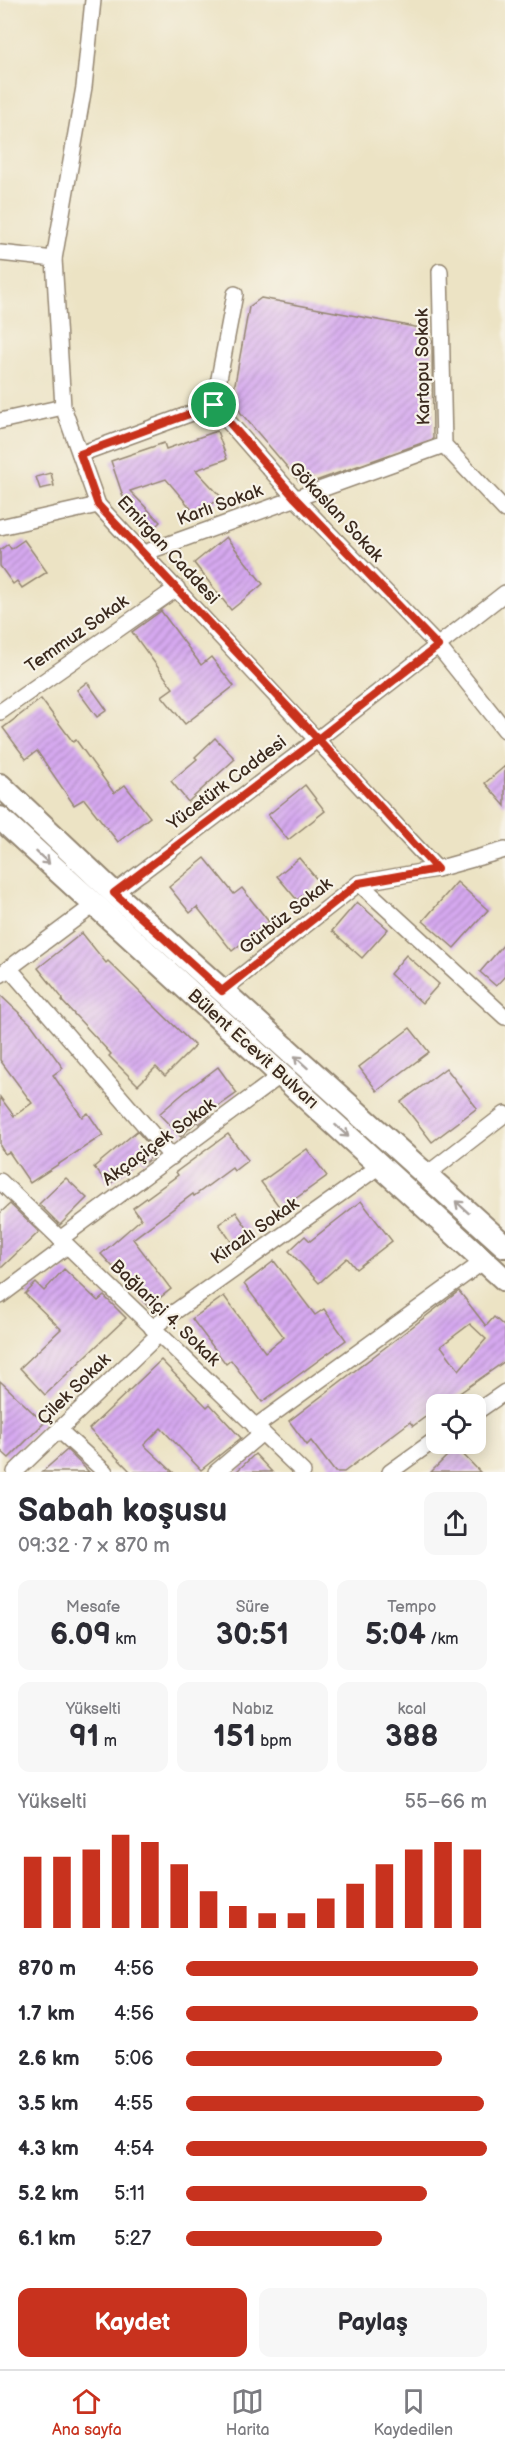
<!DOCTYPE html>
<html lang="tr">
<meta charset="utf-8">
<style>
:root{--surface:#fff;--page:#f7f7f7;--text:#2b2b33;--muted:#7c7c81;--line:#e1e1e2;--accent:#c8321e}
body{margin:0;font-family:"Balsamiq Sans",sans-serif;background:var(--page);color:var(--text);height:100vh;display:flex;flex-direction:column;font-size:22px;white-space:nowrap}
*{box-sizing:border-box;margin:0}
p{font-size:20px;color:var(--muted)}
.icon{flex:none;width:33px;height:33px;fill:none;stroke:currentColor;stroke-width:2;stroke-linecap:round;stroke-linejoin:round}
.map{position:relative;height:1472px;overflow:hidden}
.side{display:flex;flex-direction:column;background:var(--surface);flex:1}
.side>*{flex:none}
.tools{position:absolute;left:426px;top:1394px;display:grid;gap:12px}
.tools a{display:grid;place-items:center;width:60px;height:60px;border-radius:12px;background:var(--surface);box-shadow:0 3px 15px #0003;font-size:30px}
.pin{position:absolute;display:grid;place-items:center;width:51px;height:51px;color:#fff;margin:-26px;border:3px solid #fff;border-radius:50%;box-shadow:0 2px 6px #0007}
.round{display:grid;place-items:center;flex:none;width:63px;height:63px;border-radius:12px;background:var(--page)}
.overview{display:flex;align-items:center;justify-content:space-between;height:102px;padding:0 18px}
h1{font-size:33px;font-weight:800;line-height:45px}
.stats{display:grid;grid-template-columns:repeat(3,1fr);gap:9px;height:102px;padding:6px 18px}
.stats div{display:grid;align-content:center;border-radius:12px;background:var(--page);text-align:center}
.stats b{font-size:30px;font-weight:800}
.stats small{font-size:16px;font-weight:400}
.stats p{font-size:16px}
.chart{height:168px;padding:12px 18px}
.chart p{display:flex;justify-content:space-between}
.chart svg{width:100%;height:108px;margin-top:6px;stroke:var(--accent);stroke-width:6}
.primary-button{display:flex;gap:12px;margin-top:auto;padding:12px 18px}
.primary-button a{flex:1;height:69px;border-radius:12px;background:var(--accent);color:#fff;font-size:24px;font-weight:800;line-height:69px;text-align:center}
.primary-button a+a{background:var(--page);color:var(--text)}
ul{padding:0 18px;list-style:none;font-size:20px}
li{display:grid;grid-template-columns:96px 72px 1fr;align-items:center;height:45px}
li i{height:15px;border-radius:8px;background:var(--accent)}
.tab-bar{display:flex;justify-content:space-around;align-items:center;height:84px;border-top:2px solid var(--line);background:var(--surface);font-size:16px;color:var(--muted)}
.tab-bar a{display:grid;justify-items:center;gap:3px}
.tab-bar .current{color:var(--accent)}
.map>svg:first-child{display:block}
.building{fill:url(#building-hatch);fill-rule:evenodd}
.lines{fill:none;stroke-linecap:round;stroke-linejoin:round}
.minor-casing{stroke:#948671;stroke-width:18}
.primary-casing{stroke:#948671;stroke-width:26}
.minor{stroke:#fff;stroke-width:15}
.primary{stroke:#fff;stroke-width:22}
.oneway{stroke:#a79f9a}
.route-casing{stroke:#fff;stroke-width:12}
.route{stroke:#c8321e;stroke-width:8}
.labels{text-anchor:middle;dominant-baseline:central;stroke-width:4.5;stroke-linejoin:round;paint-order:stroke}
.street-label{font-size:18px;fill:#3b2a1e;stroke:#f7f3e8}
</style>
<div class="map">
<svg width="505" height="1472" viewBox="0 0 505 1472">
<defs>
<pattern id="building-hatch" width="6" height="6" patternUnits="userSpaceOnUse" patternTransform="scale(1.5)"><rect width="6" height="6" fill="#d6a9f0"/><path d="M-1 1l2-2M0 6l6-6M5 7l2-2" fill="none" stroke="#af8ac2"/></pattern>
</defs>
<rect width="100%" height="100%" fill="#f7f3e8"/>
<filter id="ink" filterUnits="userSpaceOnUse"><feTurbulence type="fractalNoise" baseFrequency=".0167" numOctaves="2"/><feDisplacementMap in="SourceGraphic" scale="12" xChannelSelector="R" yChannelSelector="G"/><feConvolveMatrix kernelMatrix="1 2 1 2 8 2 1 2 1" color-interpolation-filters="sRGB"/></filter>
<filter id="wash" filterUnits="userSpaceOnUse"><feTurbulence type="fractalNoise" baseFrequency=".008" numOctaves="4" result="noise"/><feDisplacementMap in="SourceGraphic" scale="24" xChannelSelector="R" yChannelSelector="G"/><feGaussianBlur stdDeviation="1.35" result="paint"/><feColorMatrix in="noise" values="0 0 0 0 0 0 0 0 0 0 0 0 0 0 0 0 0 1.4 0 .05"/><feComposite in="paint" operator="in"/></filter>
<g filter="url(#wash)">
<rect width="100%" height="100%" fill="#ece3c4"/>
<g id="blocks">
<!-- building -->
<g class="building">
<path d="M261,298l159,30 12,12 1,99 -123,44 -11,-2 -59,-69 -6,-23 15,-82z"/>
<path d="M217,431l10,28 -31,11 27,29 -30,12 -27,-32 -36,12 30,31 -11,11 -21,-22 -17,-50 53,-18 2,6z"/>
<path d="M51,473l3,13 -14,3 -4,-12z"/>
<path d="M226,537l37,47 -32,26 -37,-47z"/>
<path d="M24,540l23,32 -25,16 -5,-7 -4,3 -13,-18v-16l8,-6 3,5z"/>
<path d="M161,611l40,54 10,-8 23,29 -49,38 -23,-28 11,-8 -41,-56z"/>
<path d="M87,682l20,28 -10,7 -20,-27z"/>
<path d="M41,699l32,43 3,-2 38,53 11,-8 25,32 -32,25 -34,-43 -10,6 -37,-54 -11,8 -23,-31z"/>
<path d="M215,738l20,21 -47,43 -17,-21 26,-22 -2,-2z"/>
<path d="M505,766v40l-20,-23z"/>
<path d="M305,785l20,26 -37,29 -20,-25z"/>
<path d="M205,858l29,36 8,-6 27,34 -37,29 -35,-44 -7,6 -21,-26z"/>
<path d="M299,858l20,24 -22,18 -20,-24z"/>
<path d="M457,882l31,28 -34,38 -31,-27z"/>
<path d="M357,902l31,27 -26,29 -30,-27z"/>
<path d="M82,933l24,30 2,-2 87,85 -30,30 -9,-9 -18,18 -29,-29 2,-2 -49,-53 1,-2 -25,-31z"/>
<path d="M505,943v33l-9,10 -16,-14z"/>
<path d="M406,955l33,29 -17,19 -32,-29z"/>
<path d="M0,995l31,29 32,44 -10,7 29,42 6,-4 15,22 -73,48 -21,-31 -4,2 -5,-8v-49l14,19 18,-13 -32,-43z"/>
<path d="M410,1028l19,24 -52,39 -18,-24z"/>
<path d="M218,1067l19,26 -28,20 1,2 -11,9 -2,-3 -16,16 -22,-23 27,-23z"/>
<path d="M446,1068l31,40 -45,34 -31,-40z"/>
<path d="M137,1131l19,22 -11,10 -4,-5 -32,27 -15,-18z"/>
<path d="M228,1134l20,26 -14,11 -2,-3 -38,28 -1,-2 -60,45 38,50 -23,18 -32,-42 -3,2 -12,-13 40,-35 -8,-11 45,-33 -2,-3z"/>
<path d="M307,1149l20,27 -46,33 -20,-27z"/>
<path d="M66,1178l21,20 -27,27 -21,-21z"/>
<path d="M361,1201l31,40 -36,28 -9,-11 -28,25 -30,-32 16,-15 5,5z"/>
<path d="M10,1204l29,28 -39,37v-56z"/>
<path d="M236,1212l18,26 -17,12 -18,-26z"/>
<path d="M274,1261l41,54 9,-6 22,31 -84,62 -31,-42 -5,4 -34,-45 32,-23 41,56 19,-15 -40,-53z"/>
<path d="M64,1269l34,32 6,-5 22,22 -81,77 -25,-27 41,-39 -36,-35 11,-11 8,8z"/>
<path d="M459,1291l27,35 8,-9 11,10v34l-61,43h-8v5l-23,17 -3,-4 -66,50h-9l-24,-31 -4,4 -18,-24zM470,1324l16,15 -27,31 -18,-24z"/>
<path d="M161,1360l46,47 3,-3 31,34 -40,32 -40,-42 -17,17 29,27h-42l-42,-43z"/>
<path d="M0,1381l44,42 -35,35 -9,-8z"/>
<path d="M456,1447l24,25h-49z"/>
<path d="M67,1450l22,22h-47z"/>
<path d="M255,1454l17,18h-36z"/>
</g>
</g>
</g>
<g filter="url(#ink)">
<use href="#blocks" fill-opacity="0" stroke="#948671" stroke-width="1.5"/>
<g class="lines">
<defs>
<g id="minor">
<path d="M93,0l-9,87 -30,172 9,148 35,98 339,364 68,-19"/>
<path d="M0,253l54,6"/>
<path d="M440,271l4,174 61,65"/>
<path d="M235,294l-21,111 81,93 143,148 67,84"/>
<path d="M0,421l63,-14"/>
<path d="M80,454l134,-49"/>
<path d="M0,527l98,-22"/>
<path d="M144,553l300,-108"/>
<path d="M0,712l177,-124"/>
<path d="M359,883l78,-14"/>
<path d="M114,893l204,-154 187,-146"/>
<path d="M9,968l163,189"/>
<path d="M0,975l94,-70"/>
<path d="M222,991l137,-108 146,134"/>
<path d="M426,1175l79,-61"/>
<path d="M0,1181l303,291"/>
<path d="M60,1239l221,-164"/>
<path d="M0,1296l67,-50"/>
<path d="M152,1328l229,-163"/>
<path d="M476,1412l29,-20"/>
<path d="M255,1427l229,-166"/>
<path d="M59,1430l46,42"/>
<path d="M15,1472l144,-138"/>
<path d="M216,1472l46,-39"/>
<path d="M390,1472l46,-33"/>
</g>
<g id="primary">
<path d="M0,785l114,108 391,353"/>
<path d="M0,818l505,462"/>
</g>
</defs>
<!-- minor casing -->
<use href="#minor" class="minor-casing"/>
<!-- primary casing -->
<use href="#primary" class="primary-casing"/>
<!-- minor -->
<use href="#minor" class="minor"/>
<!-- primary -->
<use href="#primary" class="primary"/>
</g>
<!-- one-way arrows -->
<defs><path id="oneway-shaft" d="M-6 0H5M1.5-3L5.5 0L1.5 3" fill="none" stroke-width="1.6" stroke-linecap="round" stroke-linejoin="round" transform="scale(1.5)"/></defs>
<g class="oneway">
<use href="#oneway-shaft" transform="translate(43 858) rotate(43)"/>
<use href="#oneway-shaft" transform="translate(301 1062) rotate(-138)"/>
<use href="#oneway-shaft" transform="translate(342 1131) rotate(42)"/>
<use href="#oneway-shaft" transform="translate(462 1207) rotate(-138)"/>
</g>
</g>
<g class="lines" filter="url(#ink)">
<defs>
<path id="route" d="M214,405l-134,49 18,51 220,234 -204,154 108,98 137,-108 78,-14 -119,-130 120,-93 -143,-148 -81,-93"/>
</defs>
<!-- route casing -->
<use href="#route" class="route-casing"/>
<!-- route -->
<use href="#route" class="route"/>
</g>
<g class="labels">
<!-- street labels -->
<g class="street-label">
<text transform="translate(423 367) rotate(-91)">Kartopu Sokak</text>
<text transform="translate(220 505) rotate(-20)">Karlı Sokak</text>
<text transform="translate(336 512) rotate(47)">Gökaslan Sokak</text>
<text transform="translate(168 550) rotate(47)">Emirgan Caddesi</text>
<text transform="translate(77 634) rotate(-35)">Temmuz Sokak</text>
<text transform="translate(227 783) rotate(-37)">Yücetürk Caddesi</text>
<text transform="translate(286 916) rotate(-38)">Gürbüz Sokak</text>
<text transform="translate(253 1049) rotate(42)">Bülent Ecevit Bulvarı</text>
<text transform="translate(159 1142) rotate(-36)">Akçaçiçek Sokak</text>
<text transform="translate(255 1231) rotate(-35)">Kirazlı Sokak</text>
<text transform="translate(165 1313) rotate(44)">Bağlariçi 4. Sokak</text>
<text transform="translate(74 1389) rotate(-44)">Çilek Sokak</text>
</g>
</g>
</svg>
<div class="tools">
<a><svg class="icon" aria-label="locate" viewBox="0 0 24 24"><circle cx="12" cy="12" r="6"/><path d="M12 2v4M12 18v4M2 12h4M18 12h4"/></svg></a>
</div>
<div class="pin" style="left:214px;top:405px;background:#1e9e55"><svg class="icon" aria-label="arrive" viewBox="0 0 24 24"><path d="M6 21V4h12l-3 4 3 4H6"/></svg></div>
</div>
<section class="side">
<div class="overview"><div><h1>Sabah koşusu</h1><p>09:32 · 7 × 870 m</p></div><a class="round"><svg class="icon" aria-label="share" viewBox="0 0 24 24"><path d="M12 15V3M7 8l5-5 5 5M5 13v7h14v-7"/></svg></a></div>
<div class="stats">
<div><p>Mesafe</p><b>6.09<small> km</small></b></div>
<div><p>Süre</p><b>30:51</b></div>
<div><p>Tempo</p><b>5:04<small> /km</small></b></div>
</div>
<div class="stats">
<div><p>Yükselti</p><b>91<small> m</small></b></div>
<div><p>Nabız</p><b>151<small> bpm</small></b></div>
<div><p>kcal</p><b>388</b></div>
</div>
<div class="chart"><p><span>Yükselti</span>55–66 m</p>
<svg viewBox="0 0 160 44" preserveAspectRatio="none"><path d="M5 44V15M15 44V15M25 44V12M35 44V6M45 44V9M55 44V18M65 44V29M75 44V35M85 44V38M95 44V38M105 44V32M115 44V26M125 44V18M135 44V12M145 44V9M155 44V12"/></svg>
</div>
<ul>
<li><b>870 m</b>4:56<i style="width:97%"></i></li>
<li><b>1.7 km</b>4:56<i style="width:97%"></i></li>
<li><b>2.6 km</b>5:06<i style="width:85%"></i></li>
<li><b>3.5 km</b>4:55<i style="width:99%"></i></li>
<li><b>4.3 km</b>4:54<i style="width:100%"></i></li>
<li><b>5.2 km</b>5:11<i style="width:80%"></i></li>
<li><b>6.1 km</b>5:27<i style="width:65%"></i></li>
</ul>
<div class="primary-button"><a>Kaydet</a><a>Paylaş</a></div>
</section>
<nav class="tab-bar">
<a class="current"><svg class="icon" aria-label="home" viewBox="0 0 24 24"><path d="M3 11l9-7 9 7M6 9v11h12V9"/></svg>Ana sayfa</a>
<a><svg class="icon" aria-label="map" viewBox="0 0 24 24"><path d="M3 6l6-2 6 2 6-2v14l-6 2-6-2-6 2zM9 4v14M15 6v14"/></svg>Harita</a>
<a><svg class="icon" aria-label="saved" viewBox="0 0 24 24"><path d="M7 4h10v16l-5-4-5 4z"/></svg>Kaydedilen</a>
</nav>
